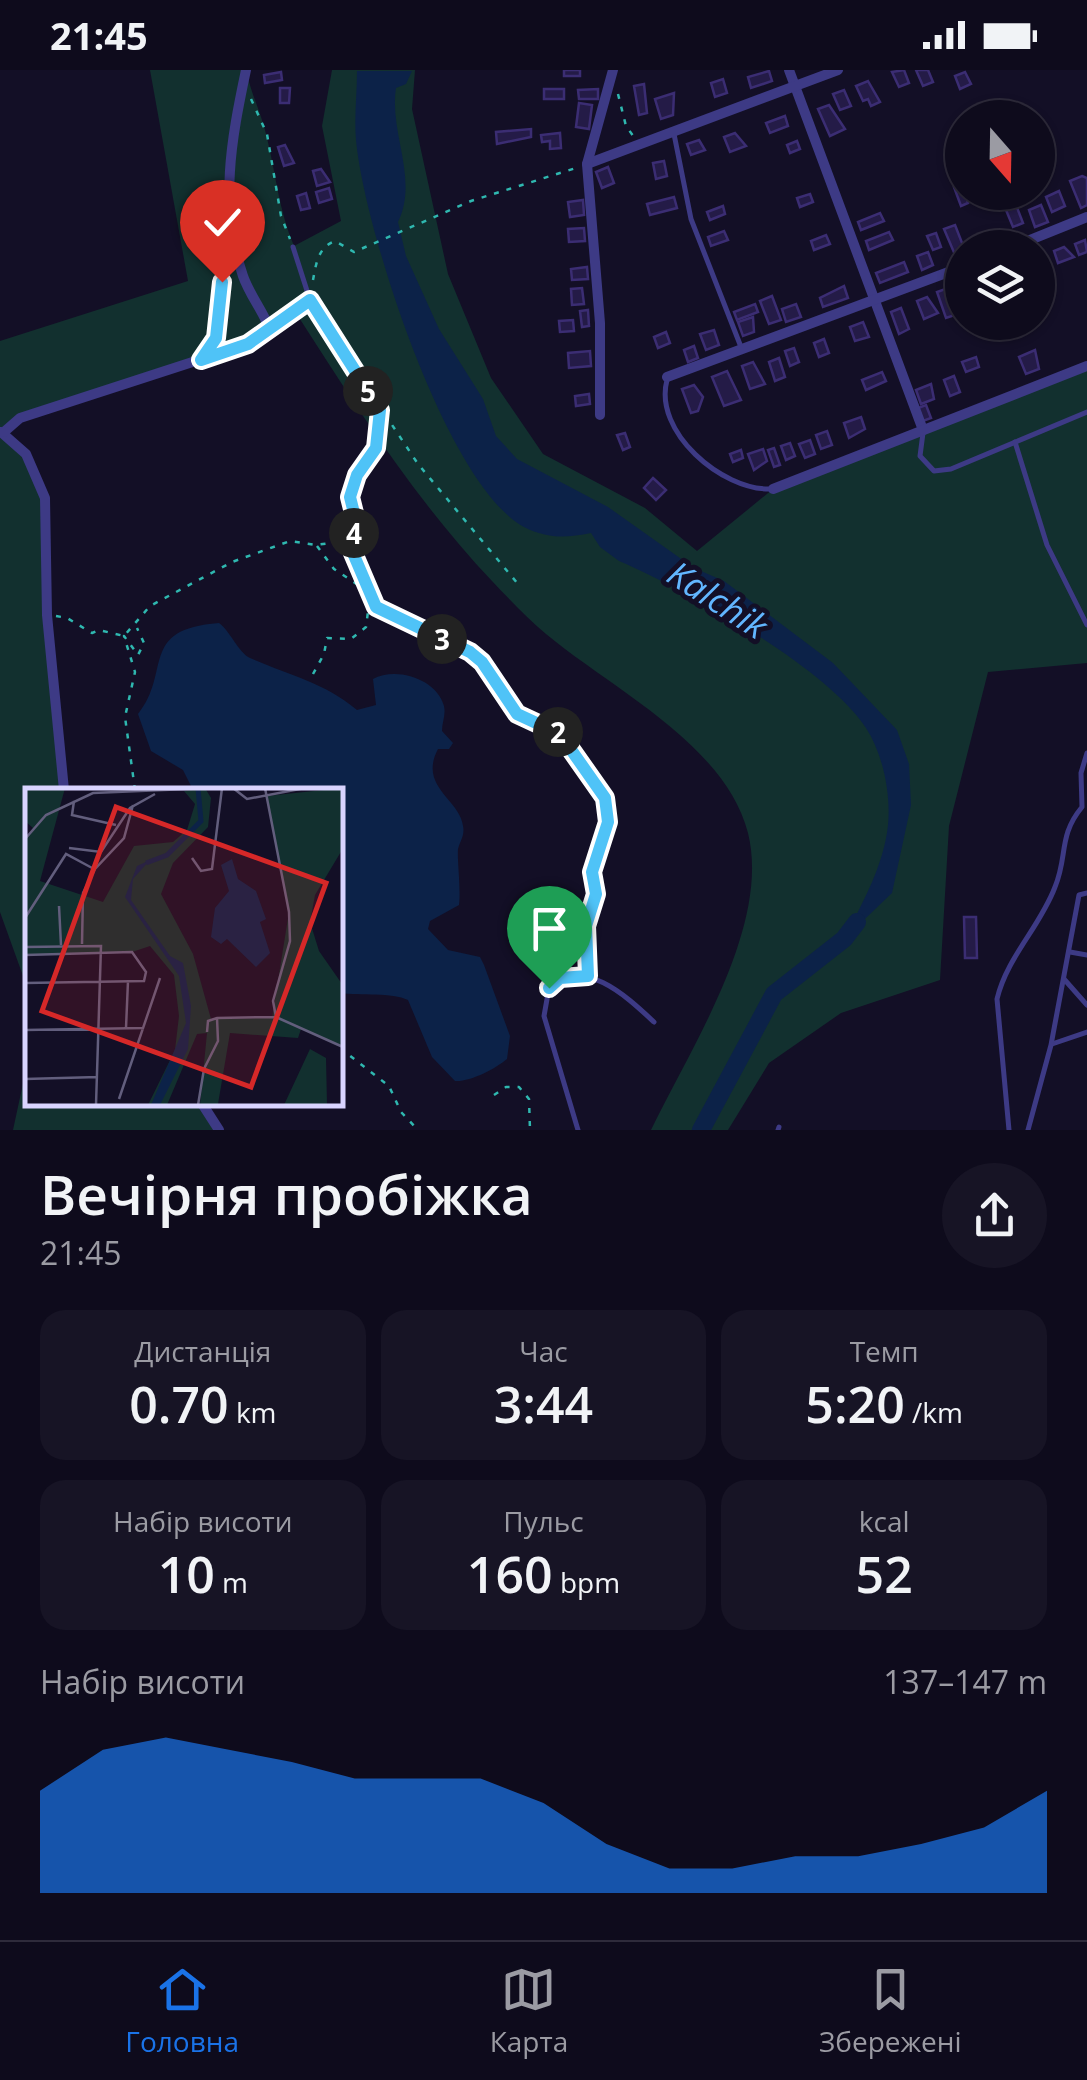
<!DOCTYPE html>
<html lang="uk">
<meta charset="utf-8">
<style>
:root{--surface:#0e0b1c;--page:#171425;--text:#f1f3f6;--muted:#9b9ba3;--line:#2e2b3b;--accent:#1a73e8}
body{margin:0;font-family:"Open Sans",sans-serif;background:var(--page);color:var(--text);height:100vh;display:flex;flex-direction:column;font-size:38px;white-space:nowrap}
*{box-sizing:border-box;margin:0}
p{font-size:32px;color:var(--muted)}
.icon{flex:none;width:55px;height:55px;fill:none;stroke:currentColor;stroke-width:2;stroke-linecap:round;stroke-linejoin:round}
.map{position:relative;height:1060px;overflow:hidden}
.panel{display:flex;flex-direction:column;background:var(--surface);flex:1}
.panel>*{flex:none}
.needle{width:65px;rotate:160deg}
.tools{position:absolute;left:945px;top:30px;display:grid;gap:20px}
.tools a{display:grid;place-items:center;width:110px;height:110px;border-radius:50%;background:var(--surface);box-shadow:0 2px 8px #0004,0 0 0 2px var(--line);font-size:50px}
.pin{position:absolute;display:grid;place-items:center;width:85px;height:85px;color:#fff;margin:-102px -42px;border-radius:50% 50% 50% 0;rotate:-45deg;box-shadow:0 0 10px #0007}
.pin .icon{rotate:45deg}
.km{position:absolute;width:50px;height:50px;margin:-25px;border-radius:50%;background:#222;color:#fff;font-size:28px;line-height:50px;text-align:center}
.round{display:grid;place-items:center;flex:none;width:105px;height:105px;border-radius:52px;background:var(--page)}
.head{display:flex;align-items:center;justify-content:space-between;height:170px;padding:0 40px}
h1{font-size:55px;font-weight:600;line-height:75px}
.figures{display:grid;grid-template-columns:repeat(3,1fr);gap:15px;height:170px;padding:10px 40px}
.figures div{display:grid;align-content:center;border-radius:25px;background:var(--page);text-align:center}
.figures b{font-size:50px;font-weight:600}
.figures small{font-size:28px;font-weight:400}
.figures p{font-size:28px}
.chart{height:280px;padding:20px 40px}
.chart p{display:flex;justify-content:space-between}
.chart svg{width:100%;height:180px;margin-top:10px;fill:var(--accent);opacity:.7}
.status{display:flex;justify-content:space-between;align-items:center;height:70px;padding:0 50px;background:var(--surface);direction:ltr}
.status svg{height:28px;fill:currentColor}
.dock{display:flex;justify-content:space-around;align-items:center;height:140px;border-top:2px solid var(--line);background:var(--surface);font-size:28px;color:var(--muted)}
.dock a{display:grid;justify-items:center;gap:5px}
.dock .on{color:var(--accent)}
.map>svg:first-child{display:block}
.green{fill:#12302f}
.water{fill:#0c2248}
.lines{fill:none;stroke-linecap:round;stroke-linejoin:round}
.river{stroke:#0c2248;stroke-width:18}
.building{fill:#241b47;stroke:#3b2d73;stroke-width:2.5}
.path{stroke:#2fb8b0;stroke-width:2.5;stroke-dasharray:5 8;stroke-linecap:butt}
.lane{stroke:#3d3a85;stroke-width:5}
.street{stroke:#3d3a85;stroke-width:10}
.route-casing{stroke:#fff;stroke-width:20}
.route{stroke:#4fc3f7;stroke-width:12}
.labels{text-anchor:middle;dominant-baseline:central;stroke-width:10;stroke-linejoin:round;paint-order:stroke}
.water-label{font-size:35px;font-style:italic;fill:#62b6ff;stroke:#130f26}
.inset-river{fill:none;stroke:#0c2248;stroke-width:5}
.inset-road{fill:none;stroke:#625e7d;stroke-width:2.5}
.view{fill:#d62828;fill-opacity:0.15;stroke:#d62828;stroke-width:5}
.inset-edge{fill:none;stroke:#d9d4ff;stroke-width:5}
</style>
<div class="status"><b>21:45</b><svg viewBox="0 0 49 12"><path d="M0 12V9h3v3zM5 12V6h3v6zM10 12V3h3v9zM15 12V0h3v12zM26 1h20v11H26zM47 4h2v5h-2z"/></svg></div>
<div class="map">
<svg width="1087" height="1060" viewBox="0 0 1087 1060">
<rect width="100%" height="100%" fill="#130f26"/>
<!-- green -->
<g class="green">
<path d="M150,0h96c5,24 16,45 21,68 9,37 12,73 27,108l47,-25 -19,-95 10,-56h83l-3,39 36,165 43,104 52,76 102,54 52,43 76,-62 314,-123v297l-99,9 -39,154 -9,154 -99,33 -72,50 -41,67h-77c39,-81 120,-204 97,-297 -23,-89 -136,-144 -202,-199 -19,-16 -37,-35 -54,-53 -76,-80 -137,-176 -196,-268l-25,19 -251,86 -15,14 21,22 19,44 2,117 17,175h-36l-1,197 -27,-75v-571l188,-60z"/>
<path d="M27,995l1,37 173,1 18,27h-206z"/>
</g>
<!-- water -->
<g class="water">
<path d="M357,1h55l-6,13 -10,4c-7,45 23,91 2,134l8,34 33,73 44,70 13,37 21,23 91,48 86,61 30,13 109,82 64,67 12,34 2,41 -19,88 -48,46c18,-35 40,-74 44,-114 3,-31 -5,-71 -22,-97 -40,-61 -179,-138 -247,-167l-19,-14 -9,-14c-25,5 -43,6 -67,-6 -78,-42 -160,-299 -168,-387 -2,-22 1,-46 1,-69z"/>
<path d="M219,553c12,9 19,29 31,35 38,17 74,24 107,52l19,-5 -3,-26c23,-13 64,0 71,27 2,9 -2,16 -2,25l11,12 -4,6h-11c-20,38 22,50 25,77 2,9 -3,15 -5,23 -1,10 3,40 1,56l-29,16 -2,8 20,21 32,7 4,8 26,71 -3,23c-12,10 -37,23 -52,22l-23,-24 -24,-57c-16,-8 -47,-4 -68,-7v-203h-147l-10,-20 -32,-19 -13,-37c34,-42 0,-85 81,-91z"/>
</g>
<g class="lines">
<!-- river -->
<path class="river" d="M701,1060l73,-136 70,-55 13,-17"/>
</g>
<!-- building -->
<g class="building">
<rect x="564" y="0" width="16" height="6"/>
<path d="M904,0l5,13 -10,4 -7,-15z"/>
<path d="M916,0h12l5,12 -10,4z"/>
<path d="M769,1l3,10 -21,7 -3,-11z"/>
<path d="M281,2l1,8 -17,3 -1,-8z"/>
<path d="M965,2l6,12 -11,5 -5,-13z"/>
<path d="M723,9l4,14 -12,4 -4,-14z"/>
<path d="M868,11l12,21 -9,4 -3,-7 -5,2 -7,-15z"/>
<path d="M644,14l3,29 -8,2 -5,-29z"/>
<path d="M280,18h10l-1,15h-9z"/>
<rect x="544" y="19" width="20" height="10"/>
<path d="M598,19v10h-19l-1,-9z"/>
<path d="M844,20l7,16 -11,4 -7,-16z"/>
<path d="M674,23l-1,22 -12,4 -6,-20z"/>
<path d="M579,33l13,2 -3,24 -13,-2z"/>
<path d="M829,35l16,24 -15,7 -12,-27z"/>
<path d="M785,46l3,10 -18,7 -4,-10z"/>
<path d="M531,59v8l-34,7 -1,-12z"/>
<path d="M560,63l1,15 -11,1v-8l-8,1 -1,-7z"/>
<path d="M735,63l11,13 -16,6 -6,-15z"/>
<path d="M699,70l6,10 -14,5 -4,-11z"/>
<path d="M797,71l3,8 -10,4 -3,-8z"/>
<path d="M285,75l9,18 -10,3 -6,-19z"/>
<path d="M959,86l3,12 -8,3 -4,-11z"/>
<path d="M664,91l3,15 -11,3 -3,-16z"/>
<path d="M608,97l6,16 -12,5 -6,-16z"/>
<path d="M321,99l9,13 -13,4 -4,-15z"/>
<path d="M1082,106l5,2v27l-6,3 -11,-27z"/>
<path d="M962,113l6,20 -7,3 -7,-19z"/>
<path d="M329,118l3,11 -13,4 -3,-11z"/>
<path d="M1059,121l6,15 -13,6 -6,-15z"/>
<path d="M1011,122l12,31 -10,4 -14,-34z"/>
<path d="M306,123l4,15 -9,2 -4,-14z"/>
<path d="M810,124l3,8 -13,5 -3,-9z"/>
<path d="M674,127l3,11 -27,7 -3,-11z"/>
<path d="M583,130l1,15 -14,2 -2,-15z"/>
<path d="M1041,135l7,17 -13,5 -6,-17z"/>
<path d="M723,136l2,8 -15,6 -3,-8z"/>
<path d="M880,143l4,8 -23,9 -3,-8z"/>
<path d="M955,155l9,23 -8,9 -12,-28z"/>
<path d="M584,158l1,13 -16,1 -1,-13z"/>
<path d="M724,161l4,9 -17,6 -3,-9z"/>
<path d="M889,162l4,8 -24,10 -3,-9z"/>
<path d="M936,163l5,14 -8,3 -6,-14z"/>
<path d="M826,165l4,9 -16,6 -3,-9z"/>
<path d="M1085,170l2,12 -8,3 -4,-11z"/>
<path d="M1064,177l10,10 -16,6 -4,-12z"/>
<path d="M928,182l5,13 -11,5 -5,-14z"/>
<path d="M904,192l4,10 -28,11 -4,-10z"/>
<path d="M587,197l1,12 -16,1 -1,-11z"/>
<path d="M962,210v24l-7,-21z"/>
<path d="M844,216l4,12 -25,9 -3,-9z"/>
<path d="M582,218l2,16 -12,1 -1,-16z"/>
<path d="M948,218l10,26 -12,4 -9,-26z"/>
<path d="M772,226l9,24 -12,4 -9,-23z"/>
<path d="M927,227l11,16 -14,6 -7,-18z"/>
<path d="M755,234l3,8 -21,8 -3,-8z"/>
<path d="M796,234l5,13 -15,5 -4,-13z"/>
<path d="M901,238l8,21 -10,5 -8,-22z"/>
<path d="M588,240l1,16 -7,1 -2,-16z"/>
<path d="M753,247l1,15 -11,4 -5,-14z"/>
<path d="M573,250l1,11 -14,1 -1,-11z"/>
<path d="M863,252l6,15 -14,4 -5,-14z"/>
<path d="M714,260l5,15 -13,5 -6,-16z"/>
<path d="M666,262l4,11 -12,5 -4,-11z"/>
<path d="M824,269l5,14 -10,4 -5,-14z"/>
<path d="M694,276l4,12 -10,4 -4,-12z"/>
<path d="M794,278l5,14 -9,4 -5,-15z"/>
<path d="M1035,280l4,19 -13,5 -7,-17z"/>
<path d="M590,281l1,15 -22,2 -1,-15z"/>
<path d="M976,287l3,10 -13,5 -4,-10z"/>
<path d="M779,288l6,19 -10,4 -6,-19z"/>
<path d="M753,292l12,22 -15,5 -8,-23z"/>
<path d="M727,301l14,29 -17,6 -12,-29z"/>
<path d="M882,302l4,9 -20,9 -4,-10z"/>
<path d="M954,306l6,16 -10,4 -6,-16z"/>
<path d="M931,314l3,15 -13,5 -5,-14z"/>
<path d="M694,315l9,12 -5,14 -7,2 -9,-24z"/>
<path d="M589,324l1,10 -14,2 -1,-10z"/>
<path d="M926,335l5,13 -8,3 -5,-13z"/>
<path d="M861,347l4,12 -16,9 -5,-15z"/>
<path d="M827,361l5,14 -11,4 -5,-14z"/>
<path d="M625,363l5,14 -7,3 -6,-15z"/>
<path d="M810,370l5,14 -10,4 -6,-14z"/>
<path d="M790,373l5,13 -9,4 -5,-14z"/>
<path d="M774,378l6,17 -6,2 -6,-17z"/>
<path d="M763,379l4,12 -13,9 -6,-16z"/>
<path d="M741,380l2,8 -10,4 -3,-8z"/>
<path d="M653,408l13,12 -10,10 -12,-12z"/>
<path d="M964,847h12l1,41h-12z"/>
</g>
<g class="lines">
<!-- path -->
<g class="path">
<path d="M618,24l8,32 8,11"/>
<path d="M251,29l16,35 14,82 9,23"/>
<path d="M313,210c3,-16 5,-33 22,-39l19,11 117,-51 105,-33"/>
<path d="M313,236l105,158 100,120"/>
<path d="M210,276c20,-31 10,-85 11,-120"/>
<path d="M351,470l25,67 94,45 12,10 35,52 43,20 45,64 3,24 -15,42 3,30 -10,32 2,45"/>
<path d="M317,476l17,23 32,21"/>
<path d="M56,546l11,2 25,15 7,-3 25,6 26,-30 82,-44 58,-21 26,4 35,-5 6,-15 -7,-28 7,-22 19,-27 4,-38"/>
<path d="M313,604l11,-20 3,-16 24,1 15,-12 4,-31"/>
<path d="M135,720l-10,-73 10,-45 -11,-36 14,19 6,-12 -7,-15"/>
<path d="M340,978l49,38 12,26 17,18"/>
<path d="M494,1025l12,-8h13l10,12 1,31"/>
</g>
<!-- lane -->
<g class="lane">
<path d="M674,64l17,85 50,128"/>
<path d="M273,260l37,-30 -17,-53"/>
<path d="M667,310c-14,52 55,110 103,109"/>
<path d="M923,363l-3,23 14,15 17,-2 136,-57"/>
<path d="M1015,372l32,103 40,80"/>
<path d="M1070,882l17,3"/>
<path d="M1064,909l23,26"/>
<path d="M1052,974l35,-12"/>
<path d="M578,1060l-34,-114 5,-28c35,-32 77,8 105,34"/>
<path d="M778,1060l1,-3"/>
<path d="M1009,1060l-12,-131c10,-42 43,-72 58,-112 13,-31 3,-51 27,-80l-1,-34 6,-20"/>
<path d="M1028,1060l23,-85 28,-150 8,-2"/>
</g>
<!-- street -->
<g class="street">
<path d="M789,0l134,360"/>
<path d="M587,94l251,-94"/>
<path d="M1010,178l77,-31"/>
<path d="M667,307l295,-110"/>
<path d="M600,345v-92l-13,-159 26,-94"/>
<path d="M1,362l25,22 19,44 2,117 17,175"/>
<path d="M4,362l16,-14 228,-74 23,-12c-7,-20 -21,-36 -28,-56 -24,-72 -12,-135 3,-206"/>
<path d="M773,419l314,-123"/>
<path d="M201,1032l18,28"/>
</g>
</g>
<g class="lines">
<defs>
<path id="route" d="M222,212l-6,56 -15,22 47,-16 62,-44 70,110 -4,38 -19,27 -7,22 7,28 -7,21 26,61 94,45 12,10 35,52 43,20 45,64 3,24 -16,50 4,22 -10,32 2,50 -28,2 -11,10"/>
</defs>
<!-- route casing -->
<use href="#route" class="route-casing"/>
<!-- route -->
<use href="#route" class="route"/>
</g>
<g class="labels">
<!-- water labels -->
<g class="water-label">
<text transform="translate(718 529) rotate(33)">Kalchik</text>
</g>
</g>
<!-- overview -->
<g transform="translate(25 718)">
<rect width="318" height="318" fill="#130f26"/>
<path d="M0,0h40l-25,93 63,21 31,-56 39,-4 14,-12 8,-26 -11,-13 21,-3 6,10 -3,29 -35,36 -12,31 32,60 18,65 61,-1 17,-106 -22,-116 75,-8v62l-27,45 -5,27 9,29 23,33v63l-41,-18 -3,9 -68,-5 -12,71 -18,1 7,-72 -10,1 -30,71h-19l27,-55 4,-34 -5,-41 -24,-29 -18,6 -107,3v-116l8,-11 -8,-7zM285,261l16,9 1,47h-43z" fill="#12302f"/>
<path d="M207,71l6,20 18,12 10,28 -6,3 10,31 -14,14 -29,-28 -6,5 -10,-7 4,-29 14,-17 -8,-26zM125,72l-17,19 -2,21 39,56 13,7 8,43 -3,43 -28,56h-9l35,-82 -7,-47 -54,-79 12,-31z" fill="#0c2248"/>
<path class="inset-river" d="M121,75l21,-8 34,-34 -3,-33"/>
<path class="inset-road" d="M208,0l14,11 58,-11M240,0l24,124 1,29 -17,60 3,16M49,13l-2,14 44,10M0,51l21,-24 47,-22 118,-5M44,60l32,4 29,-44 25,-14M167,70l9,13 11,-2 10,-81M34,118l2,39M0,130l41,-64 28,15M57,156l1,-51 12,-24 29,-31 9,-33M0,159l76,-1 -5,159M0,167l107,-3 14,20 -2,9 -119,2M101,240l2,-47M0,242l119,-2M182,244l1,-11 9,-3 59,-1 67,30M0,291l73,-2M94,311l41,-121M173,317l6,-36 14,-28 -1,-23"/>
<path class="view" d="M91,19l210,76 -75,204 -209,-76z"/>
<rect width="318" height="318" class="inset-edge"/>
</g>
</svg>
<div class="tools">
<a><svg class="needle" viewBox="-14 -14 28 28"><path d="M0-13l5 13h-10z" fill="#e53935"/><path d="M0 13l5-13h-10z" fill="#9b9ba3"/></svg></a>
<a><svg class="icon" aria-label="layers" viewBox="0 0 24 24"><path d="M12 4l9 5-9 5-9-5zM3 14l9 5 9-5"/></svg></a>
</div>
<div class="pin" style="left:549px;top:918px;background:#1e9e55"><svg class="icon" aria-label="arrive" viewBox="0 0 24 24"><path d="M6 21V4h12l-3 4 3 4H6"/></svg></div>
<div class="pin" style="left:222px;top:212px;background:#d93025"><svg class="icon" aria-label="check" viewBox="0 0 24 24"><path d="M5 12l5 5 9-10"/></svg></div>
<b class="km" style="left:558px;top:662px">2</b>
<b class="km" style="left:442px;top:569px">3</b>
<b class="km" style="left:354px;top:463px">4</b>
<b class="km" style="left:368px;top:321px">5</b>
</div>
<section class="panel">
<div class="head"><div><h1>Вечірня пробіжка</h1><p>21:45</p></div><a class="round"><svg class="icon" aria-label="share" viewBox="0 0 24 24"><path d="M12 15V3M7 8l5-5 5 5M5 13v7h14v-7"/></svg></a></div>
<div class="figures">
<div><p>Дистанція</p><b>0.70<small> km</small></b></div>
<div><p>Час</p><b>3:44</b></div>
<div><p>Темп</p><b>5:20<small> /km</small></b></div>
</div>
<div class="figures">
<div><p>Набір висоти</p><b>10<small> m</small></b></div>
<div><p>Пульс</p><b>160<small> bpm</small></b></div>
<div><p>kcal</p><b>52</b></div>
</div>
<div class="chart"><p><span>Набір висоти</span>137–147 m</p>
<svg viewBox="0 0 160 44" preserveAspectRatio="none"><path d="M0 44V19L10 9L20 6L30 9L40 12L50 16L60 16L70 16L80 22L90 32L100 38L110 38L120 35L130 35L140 32L150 28L160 19V44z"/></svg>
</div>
</section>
<nav class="dock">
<a class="on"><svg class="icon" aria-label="home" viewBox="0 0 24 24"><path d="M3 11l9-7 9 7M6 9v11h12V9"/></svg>Головна</a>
<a><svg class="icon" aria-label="map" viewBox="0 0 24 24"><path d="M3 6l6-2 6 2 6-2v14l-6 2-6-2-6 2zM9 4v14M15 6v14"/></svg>Карта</a>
<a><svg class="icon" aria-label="saved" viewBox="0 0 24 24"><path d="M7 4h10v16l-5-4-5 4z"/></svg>Збережені</a>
</nav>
